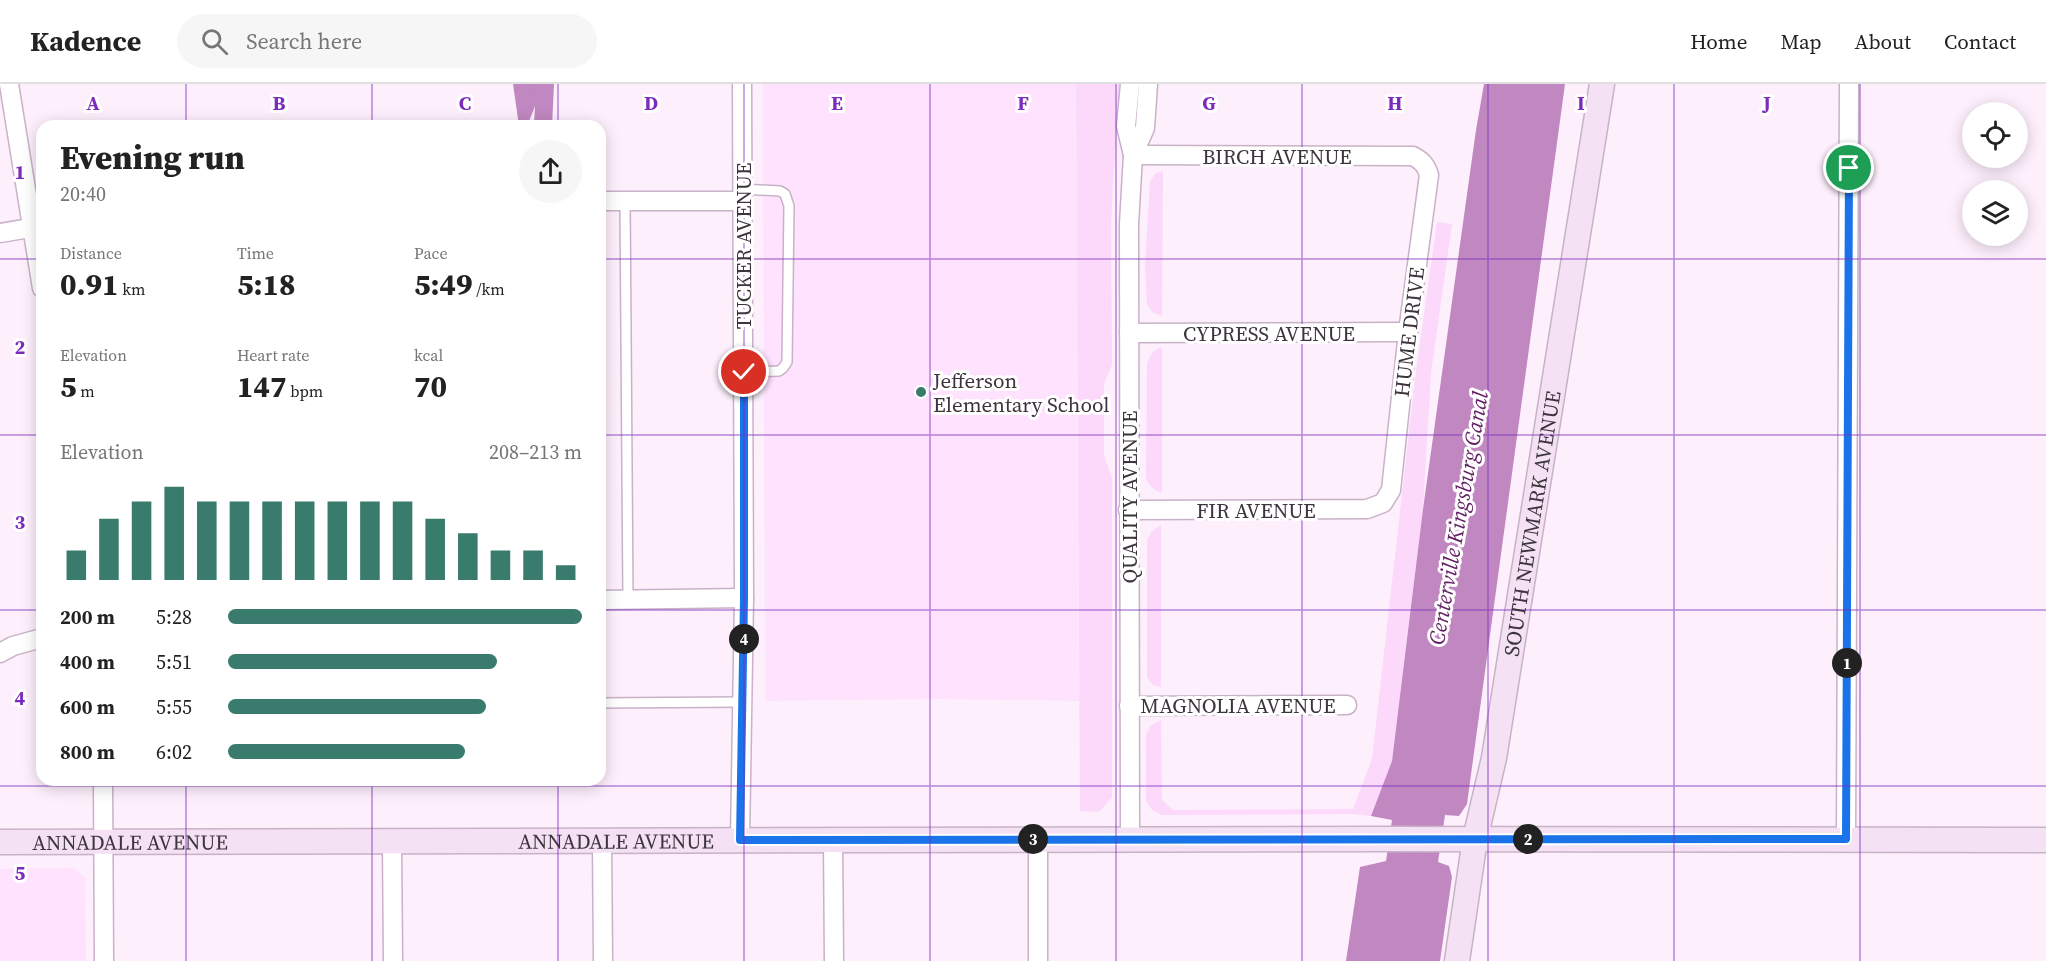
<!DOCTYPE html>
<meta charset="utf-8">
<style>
:root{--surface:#fff;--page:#f6f6f6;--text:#222;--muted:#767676;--line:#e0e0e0;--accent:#397b6d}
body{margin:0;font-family:"Source Serif 4",serif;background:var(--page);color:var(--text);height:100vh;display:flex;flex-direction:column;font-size:22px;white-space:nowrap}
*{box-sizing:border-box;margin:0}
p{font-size:20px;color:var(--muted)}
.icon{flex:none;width:33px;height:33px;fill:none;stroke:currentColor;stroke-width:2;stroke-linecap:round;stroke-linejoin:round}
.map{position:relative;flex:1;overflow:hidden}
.panel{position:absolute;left:36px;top:36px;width:570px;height:666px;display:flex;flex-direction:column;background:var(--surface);border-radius:18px;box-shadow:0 3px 15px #0003}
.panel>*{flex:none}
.tools{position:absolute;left:1962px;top:18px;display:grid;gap:12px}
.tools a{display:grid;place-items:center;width:66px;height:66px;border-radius:50%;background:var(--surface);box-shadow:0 3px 15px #0003;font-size:30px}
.pin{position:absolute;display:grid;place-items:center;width:51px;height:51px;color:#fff;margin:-26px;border:3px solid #fff;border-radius:50%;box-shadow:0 2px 6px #0007}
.km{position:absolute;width:30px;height:30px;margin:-15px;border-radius:50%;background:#222;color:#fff;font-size:16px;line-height:30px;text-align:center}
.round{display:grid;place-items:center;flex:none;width:63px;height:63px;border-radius:32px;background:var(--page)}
.overview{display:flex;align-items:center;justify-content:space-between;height:102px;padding:0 24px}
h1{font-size:33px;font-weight:800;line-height:45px}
.figures{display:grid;grid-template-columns:repeat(3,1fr);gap:9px;height:102px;padding:6px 24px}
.figures div{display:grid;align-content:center}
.figures b{font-size:30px;font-weight:800}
.figures small{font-size:16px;font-weight:400}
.figures p{font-size:16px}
.chart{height:168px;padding:12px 24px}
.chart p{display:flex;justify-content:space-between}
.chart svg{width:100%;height:108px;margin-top:6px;stroke:var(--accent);stroke-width:6}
ul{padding:0 24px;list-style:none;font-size:20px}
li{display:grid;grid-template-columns:96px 72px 1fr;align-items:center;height:45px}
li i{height:15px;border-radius:8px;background:var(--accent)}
header{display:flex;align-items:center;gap:36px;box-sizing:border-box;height:84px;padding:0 30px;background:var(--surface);border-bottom:2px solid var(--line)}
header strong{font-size:28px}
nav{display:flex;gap:33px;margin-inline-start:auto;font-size:21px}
.search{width:420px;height:54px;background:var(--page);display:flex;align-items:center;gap:15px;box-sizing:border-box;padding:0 21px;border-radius:33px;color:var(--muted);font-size:22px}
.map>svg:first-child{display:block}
.built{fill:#ffe2fe}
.green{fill:#fcd8fb}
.water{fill:#c187c0}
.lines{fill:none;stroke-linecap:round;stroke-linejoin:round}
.canal{stroke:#c187c0;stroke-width:18}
.lane-casing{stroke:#c8b2c7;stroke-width:12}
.street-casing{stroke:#c8b2c7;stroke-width:21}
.secondary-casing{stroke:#c8b2c7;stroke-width:27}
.lane{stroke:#fff;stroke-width:9}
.street{stroke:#fff;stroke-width:18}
.secondary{stroke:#f4e1f4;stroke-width:24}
.route-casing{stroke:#fff;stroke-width:12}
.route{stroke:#1a73e8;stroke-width:8}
.grid{fill:none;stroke:#7b2cbf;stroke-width:1.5;stroke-opacity:0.55}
.poi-dot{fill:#397b6d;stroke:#fff;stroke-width:2}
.labels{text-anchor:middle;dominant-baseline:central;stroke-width:6;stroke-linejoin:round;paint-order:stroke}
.street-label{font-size:21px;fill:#3d353d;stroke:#fff}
.poi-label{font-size:21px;fill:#3d353d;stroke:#fff;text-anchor:start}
.water-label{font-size:22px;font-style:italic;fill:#621d63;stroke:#fff}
.grid-label{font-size:20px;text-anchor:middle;font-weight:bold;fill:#7b2cbf;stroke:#fff;stroke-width:6;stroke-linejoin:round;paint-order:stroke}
</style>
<header>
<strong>Kadence</strong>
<div class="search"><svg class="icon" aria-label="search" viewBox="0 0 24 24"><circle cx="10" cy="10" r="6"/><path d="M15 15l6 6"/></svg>Search here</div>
<nav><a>Home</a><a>Map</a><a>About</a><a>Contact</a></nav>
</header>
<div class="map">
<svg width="2046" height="877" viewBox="0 0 2046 877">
<rect width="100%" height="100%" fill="#fdeffc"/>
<!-- built -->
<g class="built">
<path d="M763,0h313l3,617 -140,-2 -174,2z"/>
<path d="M74,784l11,10 1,83h-86v-92z"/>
</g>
<!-- green -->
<g class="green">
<path d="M1076,0h45l-8,97 -2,48 1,136 -8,19v71l8,23v319l-13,15 -19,-1z"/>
<path d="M1163,87l-1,145 -10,-4 -5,-8 -2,-37 5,-86 6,-8z"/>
<path d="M1437,138l15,2 -21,149 -8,136 -31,252 -21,55 -18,-2 -191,1 -10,-5 -6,-10v-65l5,-10 10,-5 1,80 11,10 180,-1 19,-50 44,-388z"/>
<path d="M1162,263v146c-8,-3 -13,-6 -16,-15l1,-114c3,-9 6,-14 15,-17z"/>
<path d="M1161,441v162l-8,-2 -6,-8v-137l5,-9z"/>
</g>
<!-- water -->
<g class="water">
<path d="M513,0h31l-17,42h-8z"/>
<path d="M1484,0h81l-98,720 -8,12 -14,-1 -7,47 11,4 3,11 -12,84h-94l14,-94 26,-6 6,-41 -21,-4 21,-55 31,-252 53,-379z"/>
</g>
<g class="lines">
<!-- canal -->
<path class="canal" d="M543,42l2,-42"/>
<defs>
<g id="lane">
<path d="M742,105l38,2 5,3 4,12 -2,156 -4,6 -4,3 -35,1"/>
<path d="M625,117l3,398"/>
<path d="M600,619l141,-1"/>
</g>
<g id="street">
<path d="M9,0l33,204"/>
<path d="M1133,71l12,-27 3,-44"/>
<path d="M600,117h142"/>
<path d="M0,149l42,-7"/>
<path d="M1129,249l279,-1"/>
<path d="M1128,426l239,-1 16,-6 8,-13 17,-158 21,-157c-3,-10 -7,-14 -16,-19l-280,-1"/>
<path d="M600,516l144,-2"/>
<path d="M0,569l13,-7 29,-8"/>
<path d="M1129,622l218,-1"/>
<path d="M103,696l1,181"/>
<path d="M1130,755l-1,-615 4,-69 -7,-29 4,-42"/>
<path d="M1846,755l3,-755"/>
<path d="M602,756l1,121"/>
<path d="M740,756l4,-242 -2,-514"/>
<path d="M833,756l1,121"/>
<path d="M392,757l1,120"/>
<path d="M1038,877v-122"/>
</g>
<g id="secondary">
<path id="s1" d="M0,758l1383,-3 663,1"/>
<path id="s2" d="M1457,877l18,-122 19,-81 108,-674"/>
</g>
</defs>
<!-- lane casing -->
<use href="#lane" class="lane-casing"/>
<!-- street casing -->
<use href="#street" class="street-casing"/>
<!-- secondary casing -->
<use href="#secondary" class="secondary-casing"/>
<!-- lane -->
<use href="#lane" class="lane"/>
<!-- street -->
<use href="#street" class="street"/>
<!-- secondary -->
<use href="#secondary" class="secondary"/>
</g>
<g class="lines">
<defs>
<path id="route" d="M744,288v226l-4,242 1106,-1 3,-671"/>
</defs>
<!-- route casing -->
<use href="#route" class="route-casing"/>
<!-- route -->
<use href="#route" class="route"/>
</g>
<!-- grid -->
<path class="grid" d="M186,0v42M372,0v42M558,0v42M744,0v877M930,0v877M1116,0v877M1302,0v877M1488,0v877M1674,0v877M1860,0v877M0,175h42M600,175h1446M0,351h42M600,351h1446M0,526h42M600,526h1446M186,696v181M372,696v181M558,696v181M0,702h2046"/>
<!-- markers -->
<circle class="poi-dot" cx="921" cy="308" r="6"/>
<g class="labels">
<!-- street labels -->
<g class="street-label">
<text x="1277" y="72">BIRCH AVENUE</text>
<text transform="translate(743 162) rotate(-90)">TUCKER AVENUE</text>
<text transform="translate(1409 248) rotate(-83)">HUME DRIVE</text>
<text x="1269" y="249">CYPRESS AVENUE</text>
<text transform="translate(1129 413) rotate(-90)">QUALITY AVENUE</text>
<text x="1256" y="426">FIR AVENUE</text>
<text stroke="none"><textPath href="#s2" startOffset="444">SOUTH NEWMARK AVENUE</textPath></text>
<text x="1238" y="621">MAGNOLIA AVENUE</text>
<text stroke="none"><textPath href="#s1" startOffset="616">ANNADALE AVENUE</textPath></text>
<text stroke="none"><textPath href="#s1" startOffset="130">ANNADALE AVENUE</textPath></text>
</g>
<!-- poi labels -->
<g class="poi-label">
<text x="933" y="296">Jefferson<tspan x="933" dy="24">Elementary School</tspan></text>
</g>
<!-- water labels -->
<g class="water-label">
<text transform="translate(1458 434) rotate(-80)">Centerville Kingsburg Canal</text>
</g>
</g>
<g class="grid-label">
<text x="93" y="26">A</text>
<text x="279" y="26">B</text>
<text x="465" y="26">C</text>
<text x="651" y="26">D</text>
<text x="837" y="26">E</text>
<text x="1023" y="26">F</text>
<text x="1209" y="26">G</text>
<text x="1395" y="26">H</text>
<text x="1581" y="26">I</text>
<text x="1767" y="26">J</text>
<text x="20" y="95">1</text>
<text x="20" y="270">2</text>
<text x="20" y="445">3</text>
<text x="20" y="621">4</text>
<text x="20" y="796">5</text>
</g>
</svg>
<div class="tools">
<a><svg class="icon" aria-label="locate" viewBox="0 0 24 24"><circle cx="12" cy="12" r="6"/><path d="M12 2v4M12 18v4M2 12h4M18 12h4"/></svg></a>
<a><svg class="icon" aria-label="layers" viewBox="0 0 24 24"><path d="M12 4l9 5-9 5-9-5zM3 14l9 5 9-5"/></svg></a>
</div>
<div class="pin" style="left:1849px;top:84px;background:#1e9e55"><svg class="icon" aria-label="arrive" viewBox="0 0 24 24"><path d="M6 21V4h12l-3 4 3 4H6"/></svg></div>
<div class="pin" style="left:744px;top:288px;background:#d93025"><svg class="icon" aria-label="check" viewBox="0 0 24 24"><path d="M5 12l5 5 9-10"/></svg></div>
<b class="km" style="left:1847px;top:579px">1</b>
<b class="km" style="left:1528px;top:755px">2</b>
<b class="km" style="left:1033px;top:755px">3</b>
<b class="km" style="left:744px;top:555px">4</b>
<section class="panel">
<div class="overview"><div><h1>Evening run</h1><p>20:40</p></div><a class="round"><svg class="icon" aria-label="share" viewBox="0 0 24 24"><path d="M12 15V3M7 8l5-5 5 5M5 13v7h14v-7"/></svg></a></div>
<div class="figures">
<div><p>Distance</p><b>0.91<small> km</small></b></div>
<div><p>Time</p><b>5:18</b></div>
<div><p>Pace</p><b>5:49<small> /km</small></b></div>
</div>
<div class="figures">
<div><p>Elevation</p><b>5<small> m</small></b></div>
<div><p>Heart rate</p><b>147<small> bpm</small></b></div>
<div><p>kcal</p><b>70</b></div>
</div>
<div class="chart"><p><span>Elevation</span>208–213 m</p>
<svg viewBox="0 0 160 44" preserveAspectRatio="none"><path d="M5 44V32M15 44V19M25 44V12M35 44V6M45 44V12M55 44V12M65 44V12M75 44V12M85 44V12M95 44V12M105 44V12M115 44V19M125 44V25M135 44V32M145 44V32M155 44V38"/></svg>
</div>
<ul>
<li><b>200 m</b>5:28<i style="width:100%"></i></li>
<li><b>400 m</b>5:51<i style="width:76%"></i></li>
<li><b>600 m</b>5:55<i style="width:73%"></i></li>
<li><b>800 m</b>6:02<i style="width:67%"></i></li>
</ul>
</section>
</div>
